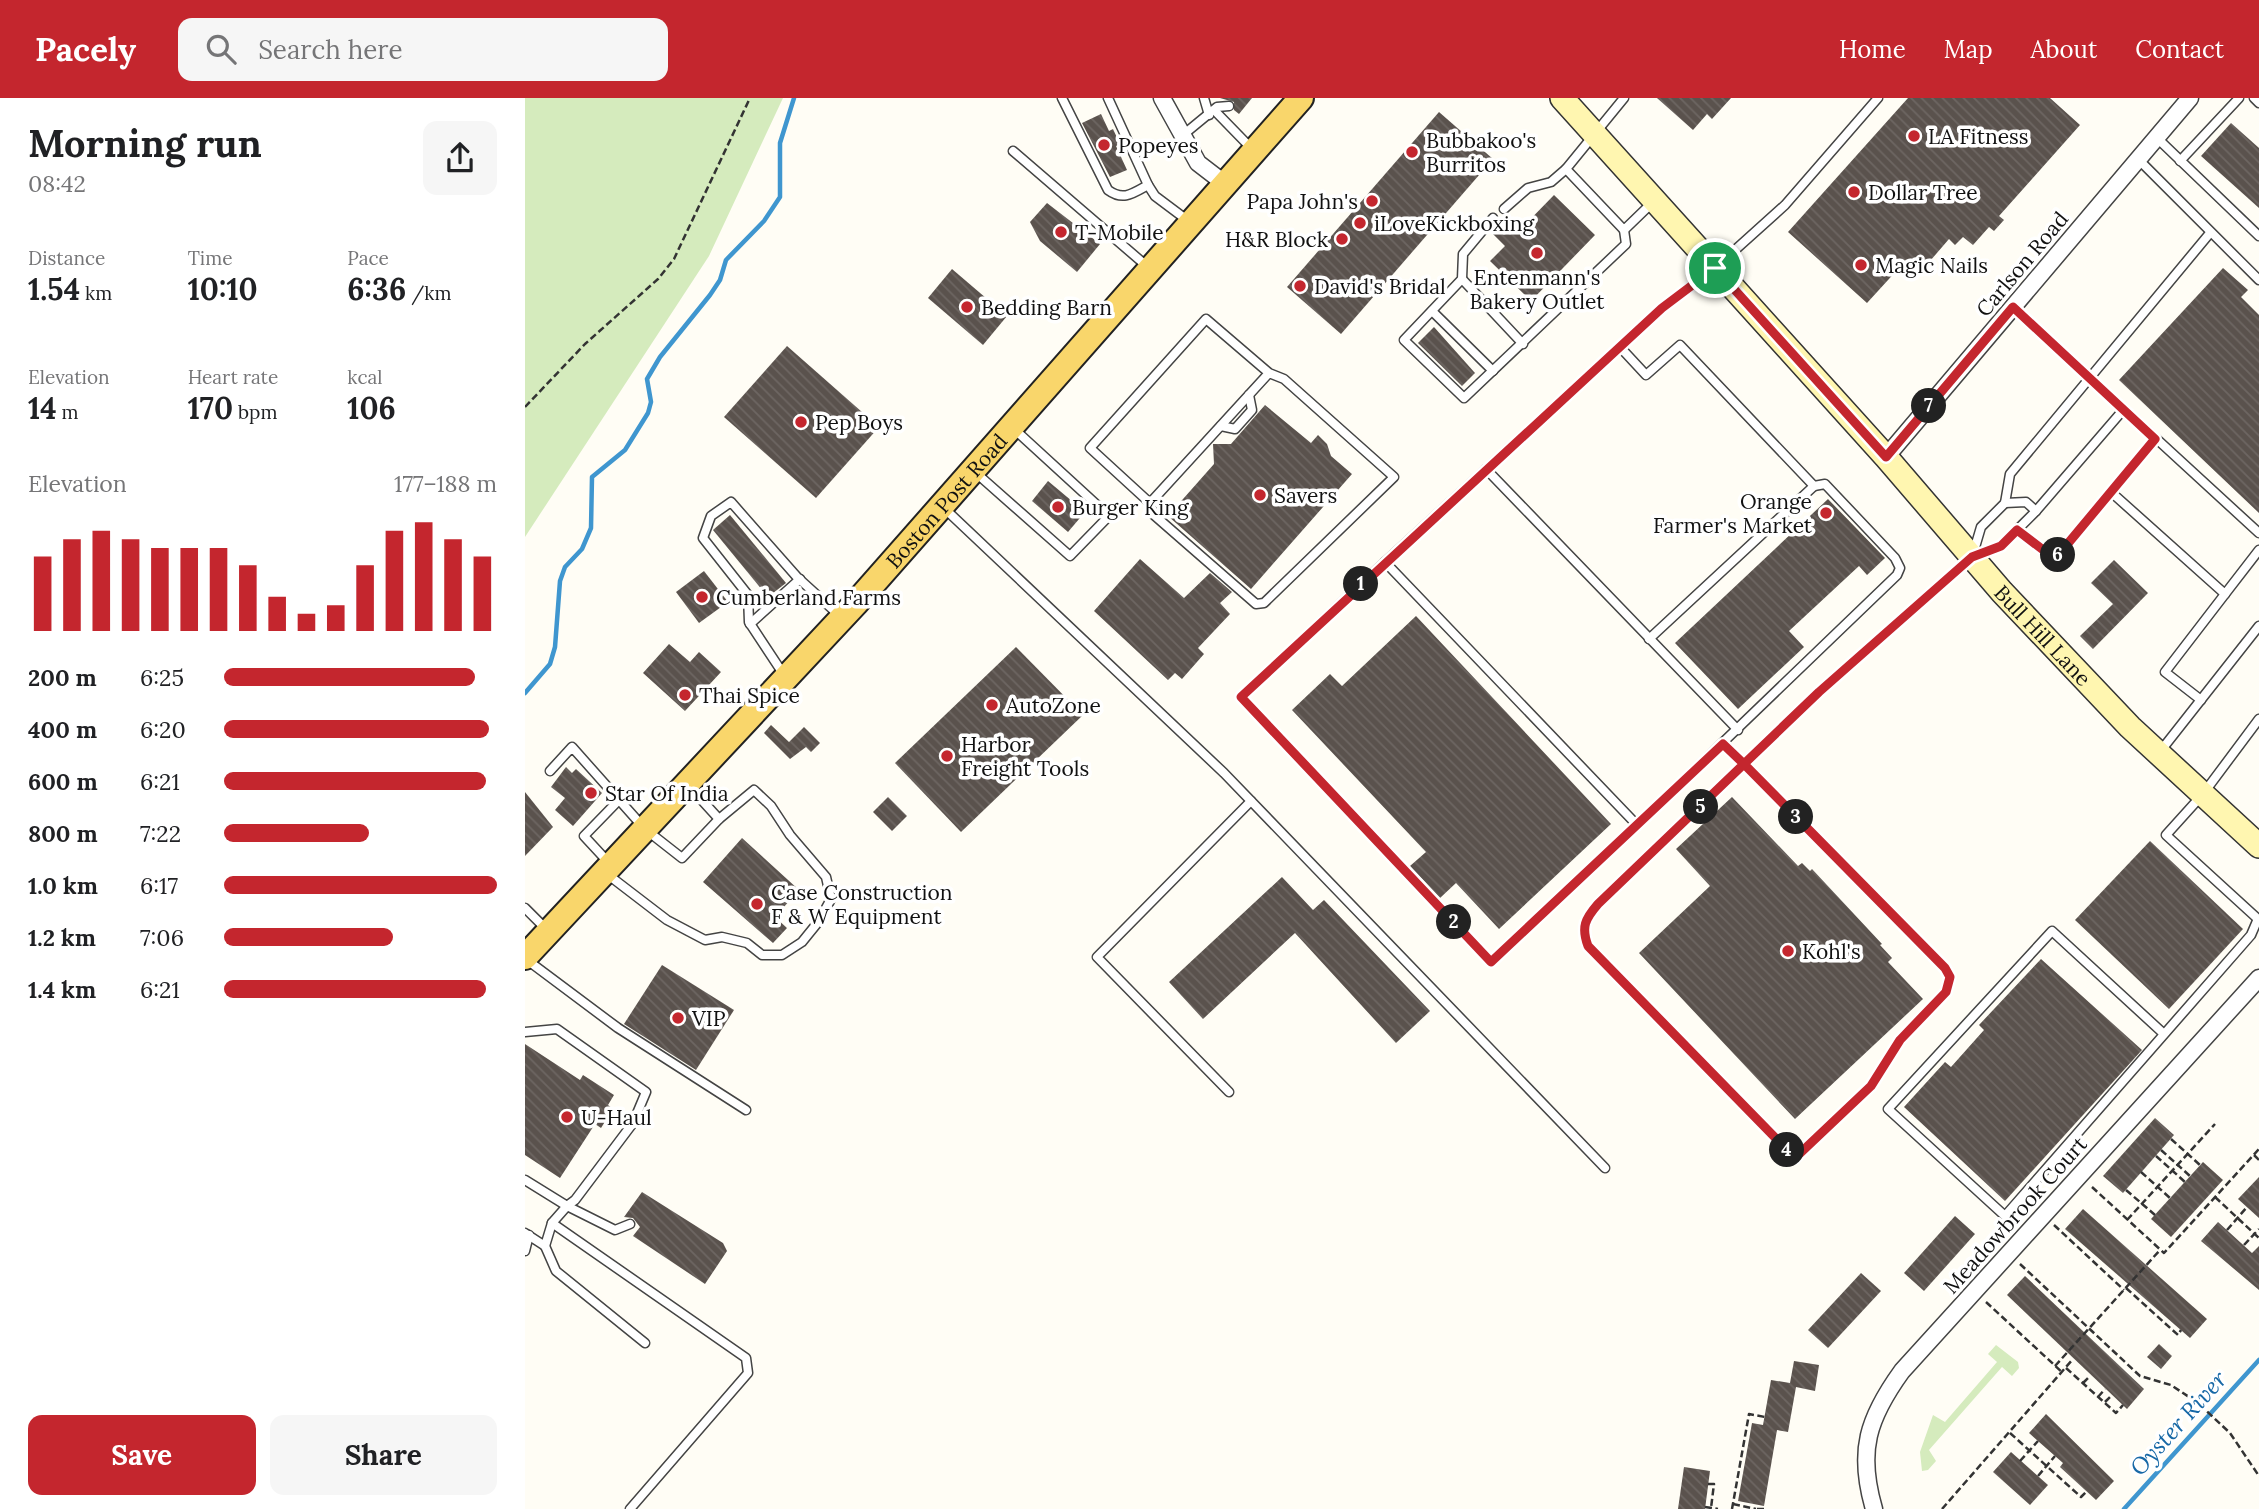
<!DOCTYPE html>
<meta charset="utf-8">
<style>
:root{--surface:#fff;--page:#f6f6f6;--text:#202124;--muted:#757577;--accent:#c4262e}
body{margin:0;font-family:Lora,serif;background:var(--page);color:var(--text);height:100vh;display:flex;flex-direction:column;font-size:26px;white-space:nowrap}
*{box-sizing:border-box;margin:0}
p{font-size:23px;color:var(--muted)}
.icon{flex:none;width:38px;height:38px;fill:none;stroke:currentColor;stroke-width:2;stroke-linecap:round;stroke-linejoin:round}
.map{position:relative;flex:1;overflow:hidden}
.details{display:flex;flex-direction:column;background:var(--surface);width:525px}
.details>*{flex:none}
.pin{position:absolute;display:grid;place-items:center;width:60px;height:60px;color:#fff;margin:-30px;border:4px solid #fff;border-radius:50%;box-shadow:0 2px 7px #0007}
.km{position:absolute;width:35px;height:35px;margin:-18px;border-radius:50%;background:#222;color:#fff;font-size:19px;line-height:35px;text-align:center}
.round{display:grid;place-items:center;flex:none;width:74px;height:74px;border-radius:14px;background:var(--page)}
.head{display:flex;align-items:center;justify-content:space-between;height:119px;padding:0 28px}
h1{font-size:38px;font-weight:800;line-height:52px}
.figures{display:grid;grid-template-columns:repeat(3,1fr);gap:10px;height:119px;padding:7px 28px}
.figures div{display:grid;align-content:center}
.figures b{font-size:30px;font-weight:800}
.figures small{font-size:19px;font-weight:400}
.figures p{font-size:19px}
.chart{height:196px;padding:14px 28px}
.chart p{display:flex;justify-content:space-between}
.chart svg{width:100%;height:126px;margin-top:7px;stroke:var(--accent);stroke-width:6}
.cta{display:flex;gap:14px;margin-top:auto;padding:14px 28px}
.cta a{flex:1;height:80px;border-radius:14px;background:var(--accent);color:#fff;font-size:28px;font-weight:800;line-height:80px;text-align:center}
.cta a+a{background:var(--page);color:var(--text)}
ul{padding:0 28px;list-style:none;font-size:23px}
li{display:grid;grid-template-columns:112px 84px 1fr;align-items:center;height:52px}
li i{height:18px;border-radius:9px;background:var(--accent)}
header{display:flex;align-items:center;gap:42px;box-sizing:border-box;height:98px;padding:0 35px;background:var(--accent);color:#fff}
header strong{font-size:33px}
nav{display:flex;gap:38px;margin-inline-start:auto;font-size:24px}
.search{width:490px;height:63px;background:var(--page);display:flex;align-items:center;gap:18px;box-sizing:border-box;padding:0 24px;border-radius:14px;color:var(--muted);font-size:26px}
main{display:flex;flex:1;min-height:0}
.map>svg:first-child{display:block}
.grass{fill:#d5ebbd}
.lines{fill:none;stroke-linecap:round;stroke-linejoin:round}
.stream{stroke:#3f96cf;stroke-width:4.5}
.building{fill:url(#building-back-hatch)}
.service-casing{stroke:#444;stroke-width:11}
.minor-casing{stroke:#444;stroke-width:19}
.secondary-casing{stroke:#333;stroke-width:26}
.primary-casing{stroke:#222;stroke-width:28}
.path{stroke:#333;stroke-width:2.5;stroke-dasharray:7 3.5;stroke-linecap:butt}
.service{stroke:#fff;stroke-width:8}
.minor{stroke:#fff;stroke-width:16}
.secondary{stroke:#fff6b0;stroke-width:23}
.primary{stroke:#f9d66b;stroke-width:24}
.route-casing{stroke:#fff;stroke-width:14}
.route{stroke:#c4262e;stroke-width:9}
.poi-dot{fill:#c4262e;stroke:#fff;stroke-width:2.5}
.labels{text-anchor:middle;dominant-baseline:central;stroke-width:7;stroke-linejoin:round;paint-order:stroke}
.poi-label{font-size:21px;fill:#111;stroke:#fff;text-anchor:start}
.street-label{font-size:21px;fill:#111;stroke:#fff}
.water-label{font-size:23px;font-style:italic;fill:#1768a6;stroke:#fff}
</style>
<header>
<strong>Pacely</strong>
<div class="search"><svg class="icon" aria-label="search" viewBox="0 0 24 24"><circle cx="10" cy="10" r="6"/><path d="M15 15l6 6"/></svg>Search here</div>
<nav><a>Home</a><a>Map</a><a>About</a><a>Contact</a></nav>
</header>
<main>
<section class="details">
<div class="head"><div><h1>Morning run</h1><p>08:42</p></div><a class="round"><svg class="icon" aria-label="share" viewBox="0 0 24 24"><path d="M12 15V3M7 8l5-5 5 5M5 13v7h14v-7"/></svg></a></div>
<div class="figures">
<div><p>Distance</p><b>1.54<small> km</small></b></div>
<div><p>Time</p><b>10:10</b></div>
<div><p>Pace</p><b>6:36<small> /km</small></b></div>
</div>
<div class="figures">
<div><p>Elevation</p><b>14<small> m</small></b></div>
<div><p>Heart rate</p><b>170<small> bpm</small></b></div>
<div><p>kcal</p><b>106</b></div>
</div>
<div class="chart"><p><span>Elevation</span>177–188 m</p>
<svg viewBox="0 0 160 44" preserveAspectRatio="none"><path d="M5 44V18M15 44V12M25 44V9M35 44V12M45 44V15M55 44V15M65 44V15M75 44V21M85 44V32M95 44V38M105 44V35M115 44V21M125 44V9M135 44V6M145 44V12M155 44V18"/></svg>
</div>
<ul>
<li><b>200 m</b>6:25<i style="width:92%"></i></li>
<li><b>400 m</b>6:20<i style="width:97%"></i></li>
<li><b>600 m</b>6:21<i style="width:96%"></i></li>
<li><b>800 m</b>7:22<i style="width:53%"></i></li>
<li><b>1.0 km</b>6:17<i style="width:100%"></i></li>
<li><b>1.2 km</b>7:06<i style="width:62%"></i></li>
<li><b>1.4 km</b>6:21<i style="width:96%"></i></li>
</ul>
<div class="cta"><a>Save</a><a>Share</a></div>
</section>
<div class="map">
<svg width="1734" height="1411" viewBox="0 0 1734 1411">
<defs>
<pattern id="building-back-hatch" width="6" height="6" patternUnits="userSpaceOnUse" patternTransform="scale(1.75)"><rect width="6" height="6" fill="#5a524d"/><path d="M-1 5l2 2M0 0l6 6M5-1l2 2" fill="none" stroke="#6d6662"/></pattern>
</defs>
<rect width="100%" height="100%" fill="#fffdf5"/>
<!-- grass -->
<g class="grass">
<path d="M0,0h258l-74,158 -184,281z"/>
<path d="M1471,1247l22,17 1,6 -7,8 -10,-9 -73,83 7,11 -8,9 -6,1 -2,-19 13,-37 12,7 52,-60 -9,-8z"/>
</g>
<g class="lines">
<!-- stream -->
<g class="stream">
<path d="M0,595l25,-29 5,-17 5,-66 5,-14 17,-18 9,-21 1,-51 33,-27 23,-37 3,-11 -4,-23 13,-22 50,-62 10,-15 6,-20 38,-39 16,-24v-54l14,-45"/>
<path d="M1599,1411l135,-149"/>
</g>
</g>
<!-- building -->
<g class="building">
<path d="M695,0h32l-13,16 -5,-4v-8z"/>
<path d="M1132,0h74l-19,21 -5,-5 -14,16z"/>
<path d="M1383,0h142l30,27 -81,91 5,4 -10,11 -5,-4 -16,18 -10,-8 -8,8 -6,-6 -25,29 -9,-8 -11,13 -5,-5 -32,35 -79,-71z"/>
<path d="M914,14l54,47 -152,175 -54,-47z"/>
<path d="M576,16l8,17 4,-2 7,15 -4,2 11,24 -17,7 -28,-54z"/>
<path d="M1706,25l28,25v60l-58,-52z"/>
<path d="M1029,97l41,40 -64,66 -41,-40 15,-15 -13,-13 14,-15 13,13z"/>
<path d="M522,105l53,41 -23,28 -37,-31 -10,-19z"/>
<path d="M1698,170l25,22 -7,7 18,18v198l-140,-133z"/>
<path d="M427,171l55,47 -24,29 -55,-47z"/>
<path d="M909,229l41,46 -13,13 -44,-43z"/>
<path d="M262,248l92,81 -63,71 -92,-81z"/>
<path d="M740,307l46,38 7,-8 9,9 4,12 21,18 -101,115 -83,-73 46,-52 -1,-20h18z"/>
<path d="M523,383l37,31 -17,20 -36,-31z"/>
<path d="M1303,401l57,59 -18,17 -8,-9 -70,65 15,16 -66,62 -63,-66z"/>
<path d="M205,417l56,68 -18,14 -55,-67z"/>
<path d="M615,461l44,39 26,-25 22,19 -12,11 10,11 -32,34 6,6 -22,25 -7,-6 -7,7 -74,-69z"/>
<path d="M1589,462l34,33 -55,56 -13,-13 33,-32 -22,-21z"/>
<path d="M179,473l24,31 -29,21 -23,-31z"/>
<path d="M891,518l195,208 -112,105 -43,-46 -16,15 -30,-32 16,-14 -134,-142 38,-36 12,12z"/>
<path d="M144,546l21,18 9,-10 22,20 -36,39 -42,-38z"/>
<path d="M491,549l67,68 -122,117 -66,-69z"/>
<path d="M246,627l18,17 15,-15 16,16 -9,9 -5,-5 -16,12 -26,-26z"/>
<path d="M41,669l6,6 4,-4 26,24 -29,33 -18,-16 10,-12 -14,-11z"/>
<path d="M0,694l28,35 -28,29z"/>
<path d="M363,699l19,19 -15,15 -19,-19z"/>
<path d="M1207,699l66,69 4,-3 8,8 2,-2 70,75 -2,1 12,13 -4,4 35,37 -128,120 -156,-166 71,-67 -34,-37z"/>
<path d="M217,740l57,52 -24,27 12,11 -14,15 -70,-61z"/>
<path d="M1625,743l93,88 -74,80 -94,-89z"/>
<path d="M757,779l31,33 11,-10 106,111 -34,32 -101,-110 -92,86 -34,-37z"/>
<path d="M1516,861l101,91 -137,151 -101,-94 41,-45 6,5 33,-37 -5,-5z"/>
<path d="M137,867l72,45 -38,60 -72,-46z"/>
<path d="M0,946l55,36 3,-5 31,20 -6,10 5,4 -12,19 -6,-4 -35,54 -35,-23z"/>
<path d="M1630,1020l19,17 -51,58 -20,-17z"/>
<path d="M1678,1064l20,18 -52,57 -20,-18z"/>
<path d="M1734,1079v41l-21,-19z"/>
<path d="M117,1094l81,51 4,8 -22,33 -72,-48 7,-9 -7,-9 -9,-1z"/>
<path d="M1558,1111l124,110 -17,19 -125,-109z"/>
<path d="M1430,1118l20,18 -51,57 -20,-18z"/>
<path d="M1693,1124l34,31 7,-7v44l-58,-49z"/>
<path d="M1336,1175l20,18 -53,57 -20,-18z"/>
<path d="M1500,1178l119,113 -17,20 -120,-114z"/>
<path d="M1634,1246l13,12 -11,13 -14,-12z"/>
<path d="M1269,1263l25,4 -4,26 -19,-4 -8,45 -11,-2 -13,76 -26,-5 14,-78 11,2 8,-45 19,3z"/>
<path d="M1521,1316l68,67 -18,19 -36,-33 3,-4 -34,-30z"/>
<path d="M1486,1354l37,33 -18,20 -37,-33z"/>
<path d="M1159,1369l26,4 -5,38h-27z"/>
</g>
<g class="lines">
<defs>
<g id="service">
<path d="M537,0l46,92c15,11 24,4 40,-5l7,11 32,24"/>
<path d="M583,0l40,87"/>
<path d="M679,0l5,17"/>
<path d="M1099,0l-58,71 58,61 30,-29"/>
<path d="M1729,0l5,5"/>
<path d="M689,12l37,38"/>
<path d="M658,37l34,-28 12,-1"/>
<path d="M1631,39l103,99"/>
<path d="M488,53l136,117"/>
<path d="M1613,61l121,121"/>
<path d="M1655,63l59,-63"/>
<path d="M979,111l24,-21 23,-6 15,-13"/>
<path d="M968,120l-30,36 -1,25 -58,61 60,58 162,-154 -2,-14"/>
<path d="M937,181l61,65"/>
<path d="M907,213l61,60"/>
<path d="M1095,249l26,28 34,-30 134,141 11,-2 70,74 5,10 -3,7 -260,250 -252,-263 277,-254 53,-40 70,-63 93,-107"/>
<path d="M1599,311l135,124"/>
<path d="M696,328l14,3 17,-19 -3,-15"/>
<path d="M961,371l252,261"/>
<path d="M450,374l95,84 39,-40 -96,-88"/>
<path d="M1586,394l114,102 34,-44"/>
<path d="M625,405l4,12 102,89 8,-1 130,-126 -110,-98 -15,-6 -63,-54 -116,129 60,55 119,-130"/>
<path d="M1480,405l21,-1 10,9"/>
<path d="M419,410l280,265 381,395"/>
<path d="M1492,432l38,29 100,-120"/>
<path d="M1448,456l8,-27 24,-24 5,-29 200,-241"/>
<path d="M860,464l-144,135 250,265 146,-137"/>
<path d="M225,526l50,-45"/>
<path d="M1124,541l165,-153"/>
<path d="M259,577l-35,-53 -1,-27 -45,-57 8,-22 20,-14 66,75 43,39"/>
<path d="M1676,602l-36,-28 60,-78"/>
<path d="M1734,621l-56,75 -37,41 93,85"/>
<path d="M1198,646l22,22 200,202 5,9 -4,15 -46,48 -29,46 -76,72 -207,-212c-7,-19 -3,-27 10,-42l221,-212 153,-135 29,-11 35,-35 88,-102 -111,-102"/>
<path d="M1634,655l100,-127"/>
<path d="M25,673l22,-24 73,82 37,29 37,-39 35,-29 17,16 19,29 36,42 5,22 -12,22 -17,21 -20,13h-20l-15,-12 -25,-6 -17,3 -38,-20 -60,-46"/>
<path d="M163,687l31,34"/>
<path d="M84,765l-25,-27 35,-36"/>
<path d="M0,810l22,22"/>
<path d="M2,862l91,68 128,82"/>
<path d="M0,934l32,-3 89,63 -13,31 -58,77 -8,6 -42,-26"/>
<path d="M1639,936l-112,-103 -164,178 117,107 246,-281 6,-14"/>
<path d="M704,994l-132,-135 154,-156"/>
<path d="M27,1125l194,135 2,15 -118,136"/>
<path d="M0,1135l20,13 7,-23 15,-17 48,24 15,-6"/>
<path d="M20,1148l11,25 89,72"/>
<path d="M0,1153l4,-16"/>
</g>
<g id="minor">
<path d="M637,0l36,65 26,20"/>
<path d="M1361,359l304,-359"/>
<path d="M1349,1411c-17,-58 -6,-91 28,-138l357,-393"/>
</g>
<g id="secondary">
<path id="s1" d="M1037,0l324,359 116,135 128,135 129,119"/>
</g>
<g id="primary">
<path id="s2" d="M0,859l331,-354 445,-505"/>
</g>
</defs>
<!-- service casing -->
<use href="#service" class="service-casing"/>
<!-- minor casing -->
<use href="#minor" class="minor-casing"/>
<!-- secondary casing -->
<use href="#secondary" class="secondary-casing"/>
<!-- primary casing -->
<use href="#primary" class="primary-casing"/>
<!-- path -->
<g class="path">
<path d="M0,309l60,-63 73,-65 16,-20 76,-161"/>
<path d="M1646,1041l29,26"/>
<path d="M1636,1052l29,26"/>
<path d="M1729,1057l5,5"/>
<path d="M1631,1058l29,26"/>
<path d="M1616,1074l29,26"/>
<path d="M1567,1089l72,66 95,-104"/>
<path d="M1601,1092l29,25"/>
<path d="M1690,1099l44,41"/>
<path d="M1602,1122l88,-96"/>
<path d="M1529,1127l70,65"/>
<path d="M1702,1132l20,-23"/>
<path d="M1719,1147l15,-16"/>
<path d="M1495,1166l120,112 31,9 27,18 32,30 29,43"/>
<path d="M1601,1190l52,47 3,-5"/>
<path d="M1461,1204l77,71"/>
<path d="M1530,1268l105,-116"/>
<path d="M1541,1270l50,45 7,-8"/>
<path d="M1558,1285l7,-7"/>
<path d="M1573,1299l7,-8"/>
<path d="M1580,1304l7,-7"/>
<path d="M1485,1335l71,64 6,-6"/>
<path d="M1495,1363l18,-20"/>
<path d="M1513,1378l17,-20"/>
<path d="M1183,1386h6l-3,24"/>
<path d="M1208,1406l23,5"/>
<path d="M1180,1409l13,2"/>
<path d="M1207,1411l17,-95 16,3"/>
<path d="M1232,1411h10"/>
<path d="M1417,1411l131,-150"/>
</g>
<!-- service -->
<use href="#service" class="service"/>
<!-- minor -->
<use href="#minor" class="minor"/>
<!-- secondary -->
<use href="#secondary" class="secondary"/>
<!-- primary -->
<use href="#primary" class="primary"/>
</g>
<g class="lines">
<defs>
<path id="route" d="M1190,170l-53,40 -421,389 250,265 232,-218 22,21 200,203 5,9 -4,15 -46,48 -29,46 -76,72 -207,-212c-7,-19 -3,-27 10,-42l221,-212 153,-135 29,-11 16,-16 38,29 100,-120 -142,-132 -127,150 -171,-189"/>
</defs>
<!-- route casing -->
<use href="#route" class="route-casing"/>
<!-- route -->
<use href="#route" class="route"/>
</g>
<!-- markers -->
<g class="poi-dot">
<circle cx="1389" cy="38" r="7"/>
<circle cx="579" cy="47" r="7"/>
<circle cx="887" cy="54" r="7"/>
<circle cx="1329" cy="94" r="7"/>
<circle cx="847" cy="103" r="7"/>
<circle cx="835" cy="125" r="7"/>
<circle cx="536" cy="134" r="7"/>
<circle cx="817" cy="141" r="7"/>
<circle cx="1012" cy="155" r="7"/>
<circle cx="1336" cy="167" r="7"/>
<circle cx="775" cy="188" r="7"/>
<circle cx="442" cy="209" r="7"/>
<circle cx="276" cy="324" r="7"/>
<circle cx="735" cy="397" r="7"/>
<circle cx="533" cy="409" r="7"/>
<circle cx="1301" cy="415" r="7"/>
<circle cx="177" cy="499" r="7"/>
<circle cx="160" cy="597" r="7"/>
<circle cx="467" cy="607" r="7"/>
<circle cx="422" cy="658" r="7"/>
<circle cx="66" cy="695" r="7"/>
<circle cx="232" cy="806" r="7"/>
<circle cx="1263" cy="853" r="7"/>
<circle cx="153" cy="920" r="7"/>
<circle cx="42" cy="1019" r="7"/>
</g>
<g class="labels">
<!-- poi labels -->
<g class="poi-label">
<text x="1403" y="38">LA Fitness</text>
<text x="901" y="42">Bubbakoo's<tspan x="901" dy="24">Burritos</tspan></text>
<text x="593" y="47">Popeyes</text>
<text x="1343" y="94">Dollar Tree</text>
<text x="833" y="103" text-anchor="end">Papa John's</text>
<text x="849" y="125">iLoveKickboxing</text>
<text x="550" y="134">T-Mobile</text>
<text x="803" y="141" text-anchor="end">H&amp;R Block</text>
<text x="1350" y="167">Magic Nails</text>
<text x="1012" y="179" text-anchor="middle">Entenmann's<tspan x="1012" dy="24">Bakery Outlet</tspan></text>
<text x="789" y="188">David's Bridal</text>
<text x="456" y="209">Bedding Barn</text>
<text x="290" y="324">Pep Boys</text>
<text x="749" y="397">Savers</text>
<text x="1287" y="403" text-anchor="end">Orange<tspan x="1287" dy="24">Farmer's Market</tspan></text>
<text x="547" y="409">Burger King</text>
<text x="191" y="499">Cumberland Farms</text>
<text x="174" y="597">Thai Spice</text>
<text x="481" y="607">AutoZone</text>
<text x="436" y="646">Harbor<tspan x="436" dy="24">Freight Tools</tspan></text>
<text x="80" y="695">Star Of India</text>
<text x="246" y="794">Case Construction<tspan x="246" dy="24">F &amp; W Equipment</tspan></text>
<text x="1277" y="853">Kohl's</text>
<text x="167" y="920">VIP</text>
<text x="56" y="1019">U-Haul</text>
</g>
<!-- street labels -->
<g class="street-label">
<text transform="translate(1497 166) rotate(-50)">Carlson Road</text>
<text stroke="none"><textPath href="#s2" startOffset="621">Boston Post Road</textPath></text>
<text stroke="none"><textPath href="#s1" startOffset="721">Bull Hill Lane</textPath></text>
<text transform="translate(1490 1117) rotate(-48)">Meadowbrook Court</text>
</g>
<!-- water labels -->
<g class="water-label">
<text transform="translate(1653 1325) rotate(-48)">Oyster River</text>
</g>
</g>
</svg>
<div class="pin" style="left:1190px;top:170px;background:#1e9e55"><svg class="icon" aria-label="arrive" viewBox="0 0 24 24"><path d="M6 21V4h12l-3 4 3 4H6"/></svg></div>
<b class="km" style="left:836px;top:486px">1</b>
<b class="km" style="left:929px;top:824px">2</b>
<b class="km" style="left:1271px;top:719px">3</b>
<b class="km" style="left:1262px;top:1052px">4</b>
<b class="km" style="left:1176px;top:709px">5</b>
<b class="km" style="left:1533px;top:457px">6</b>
<b class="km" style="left:1404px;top:308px">7</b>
</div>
</main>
